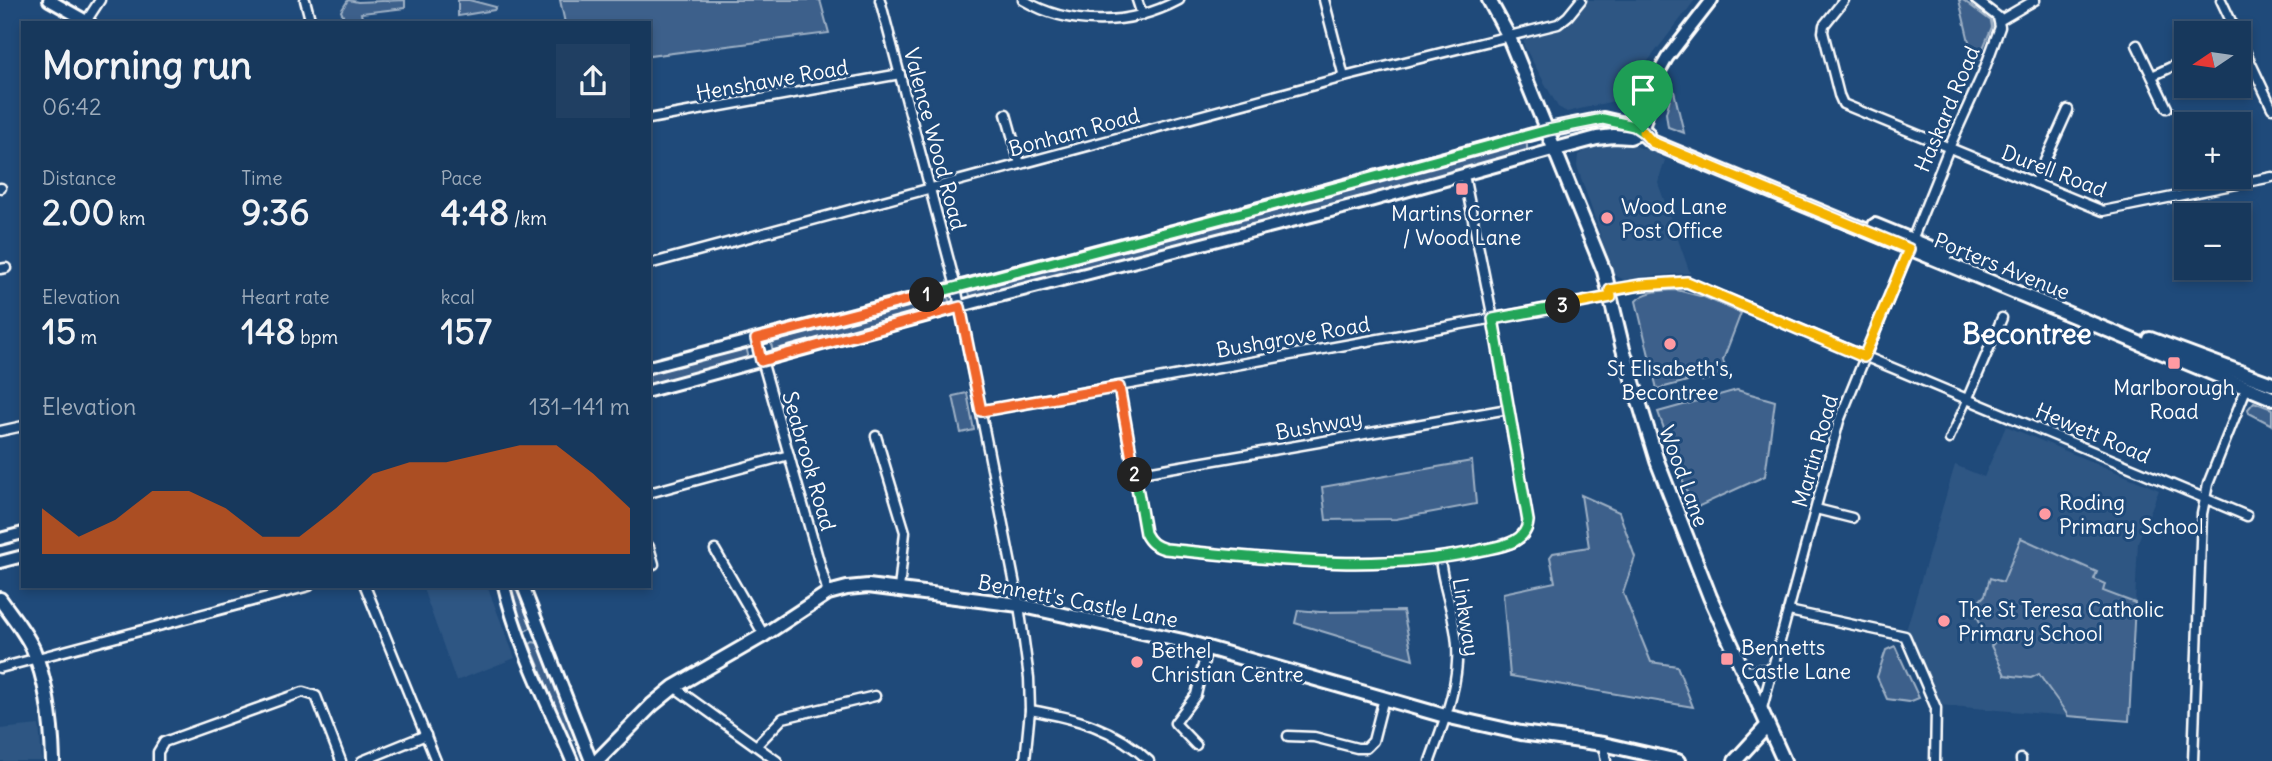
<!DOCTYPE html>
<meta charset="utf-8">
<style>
:root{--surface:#17385c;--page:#203f62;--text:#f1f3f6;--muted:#9eacbb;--line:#365272;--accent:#ea580c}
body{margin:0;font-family:Delius,sans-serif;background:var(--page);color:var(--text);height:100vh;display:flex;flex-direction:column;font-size:26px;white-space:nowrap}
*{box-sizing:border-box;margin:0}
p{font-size:23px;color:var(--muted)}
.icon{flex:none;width:38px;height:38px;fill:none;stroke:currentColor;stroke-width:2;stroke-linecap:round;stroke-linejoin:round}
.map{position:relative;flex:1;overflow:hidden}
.sheet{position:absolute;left:21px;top:21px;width:630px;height:567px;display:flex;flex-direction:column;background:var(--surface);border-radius:0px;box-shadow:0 4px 10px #0003,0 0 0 2px var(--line)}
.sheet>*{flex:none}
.needle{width:46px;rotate:257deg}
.controls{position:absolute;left:2174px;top:21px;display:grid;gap:14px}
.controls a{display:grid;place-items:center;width:77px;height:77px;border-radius:0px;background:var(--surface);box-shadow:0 4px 10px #0003,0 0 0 2px var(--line);font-size:35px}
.pin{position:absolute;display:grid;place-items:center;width:60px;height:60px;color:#fff;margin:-72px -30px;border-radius:50% 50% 50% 0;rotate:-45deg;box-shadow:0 0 7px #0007}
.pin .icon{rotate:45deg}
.km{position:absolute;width:35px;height:35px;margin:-18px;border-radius:50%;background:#222;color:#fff;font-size:19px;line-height:35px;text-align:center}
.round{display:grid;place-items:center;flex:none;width:74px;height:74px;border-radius:0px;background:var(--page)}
.summary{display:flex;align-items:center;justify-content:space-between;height:119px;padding:0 21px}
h1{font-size:38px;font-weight:700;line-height:52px}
.metrics{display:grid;grid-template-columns:repeat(3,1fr);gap:10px;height:119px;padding:7px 21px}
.metrics div{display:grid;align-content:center}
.metrics b{font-size:35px;font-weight:700}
.metrics small{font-size:19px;font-weight:400}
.metrics p{font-size:19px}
.chart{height:196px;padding:14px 21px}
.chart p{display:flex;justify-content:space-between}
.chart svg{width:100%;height:126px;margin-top:7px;fill:var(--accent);opacity:.7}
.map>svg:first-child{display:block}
.built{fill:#2e5683}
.green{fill:#3c618b;stroke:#9eb0c5;stroke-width:2}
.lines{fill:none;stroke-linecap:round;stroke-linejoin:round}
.pedestrian-casing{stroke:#fff;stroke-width:11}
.minor-casing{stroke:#fff;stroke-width:13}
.tertiary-casing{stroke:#fff;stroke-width:16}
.secondary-casing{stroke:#fff;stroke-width:18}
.primary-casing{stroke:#fff;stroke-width:18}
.pedestrian{stroke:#1f4a7a;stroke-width:6}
.minor{stroke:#1f4a7a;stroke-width:8}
.tertiary{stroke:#1f4a7a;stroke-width:10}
.secondary{stroke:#1f4a7a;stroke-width:12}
.primary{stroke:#1f4a7a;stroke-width:12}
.split-1-casing{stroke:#fff;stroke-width:14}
.split-2-casing{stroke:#fff;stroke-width:14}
.split-3-casing{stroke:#fff;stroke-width:14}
.split-4-casing{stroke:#fff;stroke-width:14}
.split-1{stroke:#22a559;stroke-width:9}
.split-2{stroke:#f0652b;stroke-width:9}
.split-3{stroke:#22a559;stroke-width:9}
.split-4{stroke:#f5b400;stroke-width:9}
.poi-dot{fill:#ff9aa2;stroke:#1f4a7a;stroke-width:2.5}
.labels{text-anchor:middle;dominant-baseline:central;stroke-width:6;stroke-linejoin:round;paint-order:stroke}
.street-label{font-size:21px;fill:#fff;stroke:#1f4a7a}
.poi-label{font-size:21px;fill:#fff;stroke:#1f4a7a;text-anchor:start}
.district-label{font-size:28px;font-weight:bold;fill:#fff;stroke:#1f4a7a}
</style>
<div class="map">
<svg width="2272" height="761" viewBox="0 0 2272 761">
<rect width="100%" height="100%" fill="#1f4a7a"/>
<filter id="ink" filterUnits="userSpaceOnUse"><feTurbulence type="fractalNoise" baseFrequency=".0143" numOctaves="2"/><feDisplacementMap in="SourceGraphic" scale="14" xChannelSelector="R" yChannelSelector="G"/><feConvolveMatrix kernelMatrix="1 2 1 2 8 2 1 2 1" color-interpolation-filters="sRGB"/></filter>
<g filter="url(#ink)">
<!-- built -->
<g class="built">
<path d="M1585,0h110l-77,100 -51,12 -9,-5 -34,-61v-5l1,-4 41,-14z"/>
<path d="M1621,141l34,12 10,7 -7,23 32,90 -40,3 -25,4 -11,-5 -37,-109 1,-11 10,-6z"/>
<path d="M2006,426l153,64 -21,52 -3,61 -32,-12 -9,-12 3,-6 -94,10 -13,-4 -5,16 -12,13 21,36 -3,1 48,28 6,11 7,6 16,26 -129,-11 -31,-68 -3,-3 50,-169 29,12z"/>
<path d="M422,586h65l28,72 -59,23z"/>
<path d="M39,725l3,36h-42v-32z"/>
</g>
<!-- green -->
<g class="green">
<path d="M348,0l10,2 47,-2v8l-44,5 2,10h-17l-5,-12z"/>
<path d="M458,0h11l27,7 -2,3 -36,6z"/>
<path d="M560,0h260l9,33 -180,23v-33h-84z"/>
<path d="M1959,0h4l28,21 1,6 -14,33 -5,-2z"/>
<path d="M1673,87l11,46 -16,-6 -2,-14z"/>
<path d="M1527,140v13l-556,146 -3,-11z"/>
<path d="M1677,290l27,7 37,16 -18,47 4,14 -25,7 -2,-3 -5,1 -38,10 -21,-88c10,-11 27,-10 41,-11z"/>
<path d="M947,293l3,12 -177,47 -3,-13z"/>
<path d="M746,346l3,13 -100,26v-14z"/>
<path d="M1737,390l38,11 -10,75 -72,33 -35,-97z"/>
<path d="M967,393l7,37 -13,3 -8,-37z"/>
<path d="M2254,402l18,7v16l-23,-12 -1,-4z"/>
<path d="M1472,461l4,43 -80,15 -70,1 -4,-33z"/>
<path d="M1581,495l38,17 16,45 -12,36 28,69 26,4 16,41 -183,-31 -7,-83 52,-11 -5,-25 3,-4 36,-6z"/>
<path d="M2021,538l76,34 -3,7 11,5 -2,7 32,12 -6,118 -61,-5c-9,-15 -20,-27 -29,-42l-8,4 -26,-3 -14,-29 3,-3 -4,-7 -3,1 -14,-29 12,-13 5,-17 13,4z"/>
<path d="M510,586h5l17,41 -7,4 -12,-27z"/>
<path d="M1298,610l22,2 83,-1 10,48 -118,-36z"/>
<path d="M533,642l9,2 34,95 -7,2 -39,-97z"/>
<path d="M1895,646l24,52 -10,4 -22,-3 -10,-22 9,-27z"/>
</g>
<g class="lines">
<defs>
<path id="pedestrian" d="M1949,440l18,-40"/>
<g id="minor">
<path d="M305,0l6,23"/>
<path d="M880,0l76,287 63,318 10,73 1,32 -5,51"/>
<path d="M1023,0c48,28 107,26 156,0"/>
<path d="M1137,0l5,15"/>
<path d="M1324,0l20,77"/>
<path d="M1844,0l-20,25 -1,7 16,63 4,9 260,107 169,-34"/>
<path d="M2221,0l51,108"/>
<path d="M1999,21l36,-21"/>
<path d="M85,23l15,-23"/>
<path d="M2137,45l30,63"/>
<path d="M2152,76l34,-16"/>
<path d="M1006,114l14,50"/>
<path d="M649,119l251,-45"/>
<path d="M2035,183l33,-73"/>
<path d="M0,188h1"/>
<path d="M1912,240l37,-92 34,-75 17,-46 -2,-10 -22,-17"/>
<path d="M649,264l695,-187 214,-53 10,-8 13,-16"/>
<path d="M0,269l6,-1"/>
<path d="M1610,291l31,-6 46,-3 560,234"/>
<path d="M756,339l72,254"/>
<path d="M1119,387l26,146c5,10 10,13 20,16 104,10 210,24 313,2 20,-5 48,-5 50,-30l-35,-202 -29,-144"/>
<path d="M1967,400l35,-82"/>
<path d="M981,411l630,-114"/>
<path d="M0,431l23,-5"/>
<path d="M876,436l29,96 -6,57"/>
<path d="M1135,474l373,-65"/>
<path d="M649,493l140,-38"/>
<path d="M1816,509l36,9"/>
<path d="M649,547l5,17"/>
<path d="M715,550l49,85"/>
<path d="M365,586l71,175"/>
<path d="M1789,611l116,25 31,72 -1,53"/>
<path d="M0,668l309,-82"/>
<path d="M1743,671l30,-2"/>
<path d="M674,687l103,74"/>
<path d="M1030,710c45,8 85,18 119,51"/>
<path d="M1761,712l78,-291 70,-172"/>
<path d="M1288,736l26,1 43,11h9l7,-7 11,-43"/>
<path d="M1603,744l3,17"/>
<path d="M757,745l26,-27 92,-22"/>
<path d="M1196,745l-21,-22 21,-28 11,-47"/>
<path d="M158,761v-9l6,-10 139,-50 13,4 25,65"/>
<path d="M362,761l64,-26"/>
<path d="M1430,761c13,-37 30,-77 27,-116 -2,-30 -14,-57 -17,-86"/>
<path d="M2021,761v-2"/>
<path d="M2193,761l9,-247 6,-30 38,-95"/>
</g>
<g id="tertiary">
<path d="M49,0l41,23"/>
<path d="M1642,132l16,-58 9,-16 45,-58"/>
<path d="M649,367l551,-143 348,-94"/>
<path d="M649,391l327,-89 394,-101 186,-52"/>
<path d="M0,539l23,-6"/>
<path d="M0,562l23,-6"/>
<path d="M504,586c14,61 44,118 68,175"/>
<path d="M523,586l68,175"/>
</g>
<g id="secondary">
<path d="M597,761l55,-56 22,-18 90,-52 64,-42 19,-5 21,-2 151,19 164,36 262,75 76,17 82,11 75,17"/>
<path d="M1735,761l32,-35"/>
</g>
<g id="primary">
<path d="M1489,0l19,35 96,236 19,78 34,112 53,136 74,164"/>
<path d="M1548,130l55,-11 31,7 18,16 620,256"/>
<path d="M1556,149l41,-11 17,-2 16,1 12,-5 5,1"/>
<path d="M1875,225l71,29"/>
<path d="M2150,339l122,45"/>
<path d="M0,599c11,16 25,32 33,50 14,33 19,76 20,112"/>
</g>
</defs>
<!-- pedestrian casing -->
<use href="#pedestrian" class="pedestrian-casing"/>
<!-- minor casing -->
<use href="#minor" class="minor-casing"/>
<!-- tertiary casing -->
<use href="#tertiary" class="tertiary-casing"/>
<!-- secondary casing -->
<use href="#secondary" class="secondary-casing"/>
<!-- primary casing -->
<use href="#primary" class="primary-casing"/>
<!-- pedestrian -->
<use href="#pedestrian" class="pedestrian"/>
<!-- minor -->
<use href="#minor" class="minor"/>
<!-- tertiary -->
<use href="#tertiary" class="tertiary"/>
<!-- secondary -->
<use href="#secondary" class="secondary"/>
<!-- primary -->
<use href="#primary" class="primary"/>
</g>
</g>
<g class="lines" filter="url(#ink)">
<defs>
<path id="split-1" d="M927,295l356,-93 265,-72 55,-11 31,7 9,6"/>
<path id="split-2" d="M927,295l-171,44 5,22 199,-54 21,104 138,-24 16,88"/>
<path id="split-3" d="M1135,475l10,58c5,10 10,13 20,16 104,10 210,24 313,2 20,-5 48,-6 50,-30l-35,-202 70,-13"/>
<path id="split-4" d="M1563,306l48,-9 -1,-7 31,-5 46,-3 177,75 45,-108 -257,-107 -9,-10"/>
</defs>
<!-- split-1 casing -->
<use href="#split-1" class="split-1-casing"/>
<!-- split-2 casing -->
<use href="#split-2" class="split-2-casing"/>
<!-- split-3 casing -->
<use href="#split-3" class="split-3-casing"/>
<!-- split-4 casing -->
<use href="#split-4" class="split-4-casing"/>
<!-- split-1 -->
<use href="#split-1" class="split-1"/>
<!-- split-2 -->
<use href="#split-2" class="split-2"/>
<!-- split-3 -->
<use href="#split-3" class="split-3"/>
<!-- split-4 -->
<use href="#split-4" class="split-4"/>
</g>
<!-- markers -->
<g class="poi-dot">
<rect x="1455" y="182" width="14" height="14" rx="3.5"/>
<circle cx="1607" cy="218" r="7"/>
<circle cx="1670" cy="344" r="7"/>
<rect x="2167" y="356" width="14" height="14" rx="3.5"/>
<circle cx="2045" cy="514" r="7"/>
<circle cx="1944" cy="621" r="7"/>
<rect x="1720" y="652" width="14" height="14" rx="3.5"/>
<circle cx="1137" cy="662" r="7"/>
</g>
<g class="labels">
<!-- street labels -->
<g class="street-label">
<text transform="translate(772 80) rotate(-10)">Henshawe Road</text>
<text transform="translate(1947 109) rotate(-67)">Haskard Road</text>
<text transform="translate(1074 132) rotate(-15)">Bonham Road</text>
<text transform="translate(935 139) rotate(75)">Valence Wood Road</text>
<text transform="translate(2054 171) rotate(21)">Durell Road</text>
<text transform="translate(2002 266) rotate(22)">Porters Avenue</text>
<text transform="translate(1293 337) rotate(-10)">Bushgrove Road</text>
<text transform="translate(1319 425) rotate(-10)">Bushway</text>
<text transform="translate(2093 433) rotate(23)">Hewett Road</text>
<text transform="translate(1815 451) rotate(-74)">Martin Road</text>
<text transform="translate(809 461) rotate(74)">Seabrook Road</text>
<text transform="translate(1684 476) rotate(70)">Wood Lane</text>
<text transform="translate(1078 601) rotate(11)">Bennett's Castle Lane</text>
<text transform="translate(1466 617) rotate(81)">Linkway</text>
</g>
<!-- poi labels -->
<g class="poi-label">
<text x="1621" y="206">Wood Lane<tspan x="1621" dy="24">Post Office</tspan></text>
<text x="1462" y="213" text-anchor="middle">Martins Corner<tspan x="1462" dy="24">/ Wood Lane</tspan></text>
<text x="1670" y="368" text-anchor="middle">St Elisabeth's,<tspan x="1670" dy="24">Becontree</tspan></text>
<text x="2174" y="387" text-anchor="middle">Marlborough<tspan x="2174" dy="24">Road</tspan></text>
<text x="2059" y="502">Roding<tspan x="2059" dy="24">Primary School</tspan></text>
<text x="1958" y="609">The St Teresa Catholic<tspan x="1958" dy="24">Primary School</tspan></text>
<text x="1741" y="647">Bennetts<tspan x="1741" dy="24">Castle Lane</tspan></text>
<text x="1151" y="650">Bethel<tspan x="1151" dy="24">Christian Centre</tspan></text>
</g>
<!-- district labels -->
<g class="district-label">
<text x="2027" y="334">Becontree</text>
</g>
</g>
</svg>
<div class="controls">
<a><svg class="needle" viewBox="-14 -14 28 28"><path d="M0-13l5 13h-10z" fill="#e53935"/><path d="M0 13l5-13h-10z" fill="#9eacbb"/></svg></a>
<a>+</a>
<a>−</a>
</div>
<div class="pin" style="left:1643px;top:132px;background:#1e9e55"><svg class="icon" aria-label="arrive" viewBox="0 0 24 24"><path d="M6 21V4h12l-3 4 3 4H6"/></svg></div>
<b class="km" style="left:927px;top:295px">1</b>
<b class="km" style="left:1135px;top:475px">2</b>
<b class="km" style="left:1563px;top:306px">3</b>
<section class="sheet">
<div class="summary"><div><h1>Morning run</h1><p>06:42</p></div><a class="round"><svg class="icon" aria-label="share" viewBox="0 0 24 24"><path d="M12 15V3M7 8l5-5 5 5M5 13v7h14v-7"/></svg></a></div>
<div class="metrics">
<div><p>Distance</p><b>2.00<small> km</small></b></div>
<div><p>Time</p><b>9:36</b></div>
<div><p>Pace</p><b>4:48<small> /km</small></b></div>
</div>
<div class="metrics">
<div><p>Elevation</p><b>15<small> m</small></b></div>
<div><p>Heart rate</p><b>148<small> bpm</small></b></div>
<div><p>kcal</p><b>157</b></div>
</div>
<div class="chart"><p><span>Elevation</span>131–141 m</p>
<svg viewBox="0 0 160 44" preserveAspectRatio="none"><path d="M0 44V28L10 38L20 32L30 22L40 22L50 28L60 38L70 38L80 28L90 16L100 12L110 12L120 9L130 6L140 6L150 16L160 28V44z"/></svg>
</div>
</section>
</div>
